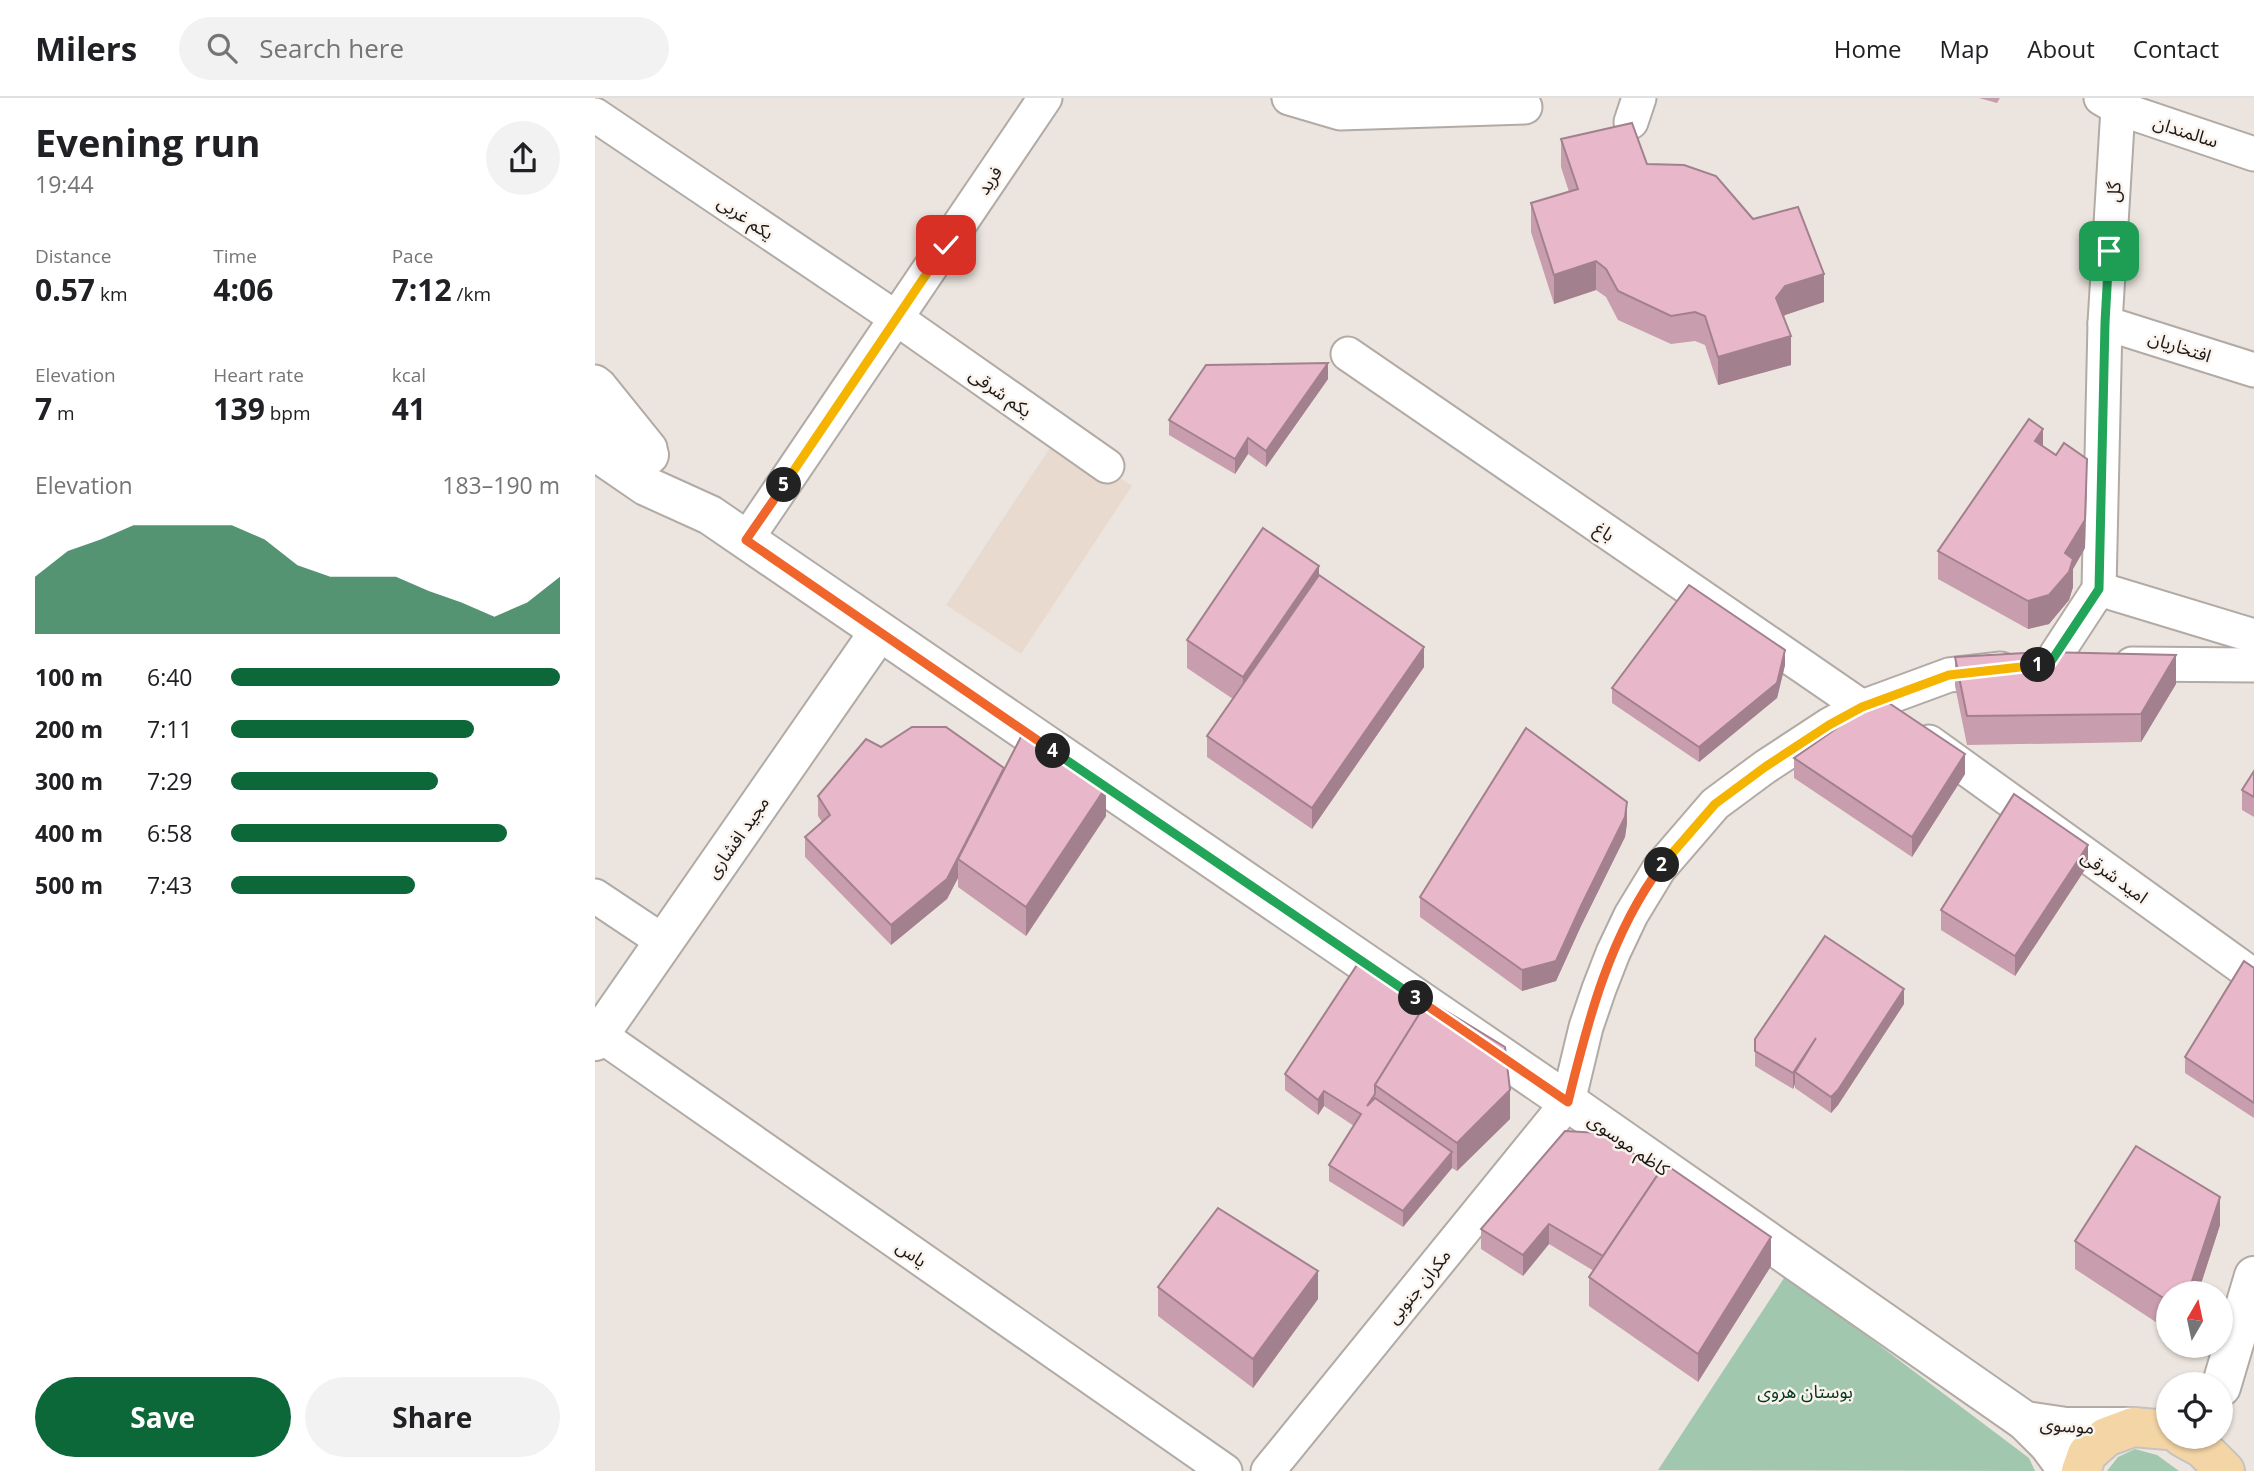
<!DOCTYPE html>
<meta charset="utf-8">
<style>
:root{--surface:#fff;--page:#f2f2f2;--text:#202124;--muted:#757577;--line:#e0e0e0;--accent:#0c6739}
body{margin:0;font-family:"Open Sans","Noto Sans Arabic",sans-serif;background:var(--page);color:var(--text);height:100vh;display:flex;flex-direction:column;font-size:26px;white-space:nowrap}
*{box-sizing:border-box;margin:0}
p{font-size:23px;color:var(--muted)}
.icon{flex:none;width:38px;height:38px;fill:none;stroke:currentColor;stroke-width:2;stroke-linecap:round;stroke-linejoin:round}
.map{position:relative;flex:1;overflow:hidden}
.panel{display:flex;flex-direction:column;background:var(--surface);width:595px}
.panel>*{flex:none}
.needle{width:46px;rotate:9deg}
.buttons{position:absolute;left:1561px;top:1183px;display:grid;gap:14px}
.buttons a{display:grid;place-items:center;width:77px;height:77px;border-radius:50%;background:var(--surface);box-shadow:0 2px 5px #0004;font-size:35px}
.pin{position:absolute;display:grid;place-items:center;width:60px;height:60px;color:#fff;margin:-30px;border-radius:14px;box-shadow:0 4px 10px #0006}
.km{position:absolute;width:35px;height:35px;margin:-18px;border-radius:50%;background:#222;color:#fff;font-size:19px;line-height:35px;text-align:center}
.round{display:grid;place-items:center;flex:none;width:74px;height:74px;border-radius:37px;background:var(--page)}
.overview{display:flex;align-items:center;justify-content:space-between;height:119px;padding:0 35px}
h1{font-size:38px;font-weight:700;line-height:52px}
.figures{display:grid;grid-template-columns:repeat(3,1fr);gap:10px;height:119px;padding:7px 35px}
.figures div{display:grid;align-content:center}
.figures b{font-size:30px;font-weight:700}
.figures small{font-size:19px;font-weight:400}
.figures p{font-size:19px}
.chart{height:196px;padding:14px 35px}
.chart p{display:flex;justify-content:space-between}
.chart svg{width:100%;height:126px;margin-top:7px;fill:var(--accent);opacity:.7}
.button{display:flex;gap:14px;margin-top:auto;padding:14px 35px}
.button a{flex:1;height:80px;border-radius:42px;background:var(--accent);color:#fff;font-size:28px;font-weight:700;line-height:80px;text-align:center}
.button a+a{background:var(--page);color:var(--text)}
ul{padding:0 35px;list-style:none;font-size:23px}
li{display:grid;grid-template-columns:112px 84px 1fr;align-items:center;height:52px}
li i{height:18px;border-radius:9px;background:var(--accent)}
header{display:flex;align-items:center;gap:42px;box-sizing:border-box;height:98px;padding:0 35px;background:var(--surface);border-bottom:2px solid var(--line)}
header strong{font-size:33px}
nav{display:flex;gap:38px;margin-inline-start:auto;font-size:24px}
.search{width:490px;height:63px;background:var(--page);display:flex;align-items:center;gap:18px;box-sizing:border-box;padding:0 24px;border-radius:38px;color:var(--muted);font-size:26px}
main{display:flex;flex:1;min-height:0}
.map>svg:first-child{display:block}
.built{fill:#e8dacf}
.green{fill:#a1c7af}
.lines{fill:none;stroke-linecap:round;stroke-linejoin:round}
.street-casing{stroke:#b1aaa5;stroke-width:37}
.secondary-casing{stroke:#b1aaa5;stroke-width:42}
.primary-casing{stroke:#c4c3c2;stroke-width:42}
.street{stroke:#fff;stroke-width:33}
.secondary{stroke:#fff;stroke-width:38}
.primary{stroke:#f4d6a6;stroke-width:38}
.wall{fill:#c89dad}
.shaded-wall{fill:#a2808d}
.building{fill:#e8b7c9;stroke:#a2808d;stroke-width:2}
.split-1-casing{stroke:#fff;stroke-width:14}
.split-2-casing{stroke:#fff;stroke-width:14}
.split-3-casing{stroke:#fff;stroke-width:14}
.split-4-casing{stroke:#fff;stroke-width:14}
.split-5-casing{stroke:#fff;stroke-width:14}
.split-6-casing{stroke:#fff;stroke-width:14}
.split-1{stroke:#22a559;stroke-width:9}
.split-2{stroke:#f5b400;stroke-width:9}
.split-3{stroke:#f0652b;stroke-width:9}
.split-4{stroke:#22a559;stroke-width:9}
.split-5{stroke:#f0652b;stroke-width:9}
.split-6{stroke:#f5b400;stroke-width:9}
.labels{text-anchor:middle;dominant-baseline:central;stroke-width:5;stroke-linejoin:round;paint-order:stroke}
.street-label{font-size:18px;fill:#1b1816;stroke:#faf2ec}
.park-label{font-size:18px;fill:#00381e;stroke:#faf2ec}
</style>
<header>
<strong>Milers</strong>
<div class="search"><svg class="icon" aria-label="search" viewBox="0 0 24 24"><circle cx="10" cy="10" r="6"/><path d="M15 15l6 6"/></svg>Search here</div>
<nav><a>Home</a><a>Map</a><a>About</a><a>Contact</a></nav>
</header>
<main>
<section class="panel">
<div class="overview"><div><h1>Evening run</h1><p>19:44</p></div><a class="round"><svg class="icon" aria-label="share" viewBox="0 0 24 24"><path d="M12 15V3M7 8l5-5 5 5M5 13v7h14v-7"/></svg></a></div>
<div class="figures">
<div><p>Distance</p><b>0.57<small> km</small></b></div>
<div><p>Time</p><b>4:06</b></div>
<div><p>Pace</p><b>7:12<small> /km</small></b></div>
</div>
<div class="figures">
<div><p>Elevation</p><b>7<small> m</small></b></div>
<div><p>Heart rate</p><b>139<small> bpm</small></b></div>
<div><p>kcal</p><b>41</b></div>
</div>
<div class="chart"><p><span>Elevation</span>183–190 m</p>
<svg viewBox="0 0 160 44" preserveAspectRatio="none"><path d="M0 44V24L10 15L20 11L30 6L40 6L50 6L60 6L70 11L80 20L90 24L100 24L110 24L120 29L130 33L140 38L150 33L160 24V44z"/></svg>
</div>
<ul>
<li><b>100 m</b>6:40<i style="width:100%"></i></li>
<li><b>200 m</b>7:11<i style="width:74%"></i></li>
<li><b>300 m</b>7:29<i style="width:63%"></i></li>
<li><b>400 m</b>6:58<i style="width:84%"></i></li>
<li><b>500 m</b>7:43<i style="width:56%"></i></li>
</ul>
<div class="button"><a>Save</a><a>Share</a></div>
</section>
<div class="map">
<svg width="1659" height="1373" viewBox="0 0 1659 1373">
<rect width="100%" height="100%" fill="#ece5df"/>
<!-- built -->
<path class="built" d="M462,339l75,49 -111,168 -75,-49z"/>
<!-- green -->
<g class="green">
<path d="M1191,1177l243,183 6,13 -377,-1z"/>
<path d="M1540,1351l22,6 22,16h-72l11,-14z"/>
</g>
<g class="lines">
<defs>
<g id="street">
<path d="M694,0l51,15 185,-6"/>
<path d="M1523,10l136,46"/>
<path d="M0,17l301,203 211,148"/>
<path d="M1036,24l8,-24"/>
<path d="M1510,225l149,47"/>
<path d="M753,256l514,353"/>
<path d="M0,284l5,4 50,62"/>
<path d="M151,442l299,-442"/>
<path d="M1504,491l6,-266 13,-215 -17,-10"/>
<path d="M1504,491l155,47"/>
<path d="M1455,566l49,-75"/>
<path d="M1537,566l122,1"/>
<path d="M1334,644l325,234"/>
<path d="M0,798l69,46"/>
<path d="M5,937l625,436"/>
<path d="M673,1373l300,-369 18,-75 13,-38 14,-36 18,-38 28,-46 56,-65 50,-37 64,-42 33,-18 87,-32 52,-6"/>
</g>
<g id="secondary">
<path d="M0,321l54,36"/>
<path d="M0,353l51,35 64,29 858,587 457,319 24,24 19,26"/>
<path d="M0,943l284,-409"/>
<path d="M1626,1289l33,-111"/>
<path d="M1430,1323l41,6h67"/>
</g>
<g id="primary">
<path d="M1587,1339l20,11 23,23"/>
<path d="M1486,1373l6,-17 19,-17 27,-10 35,3"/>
</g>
</defs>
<!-- street casing -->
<use href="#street" class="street-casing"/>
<!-- secondary casing -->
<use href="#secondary" class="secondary-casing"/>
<!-- primary casing -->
<use href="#primary" class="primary-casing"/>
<!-- street -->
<use href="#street" class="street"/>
<!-- secondary -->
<use href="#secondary" class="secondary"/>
<!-- primary -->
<use href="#primary" class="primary"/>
</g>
<!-- wall -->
<g class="wall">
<path d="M1384,0h21l-3,5z"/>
<path d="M966,41l86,25 177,138 -39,13 -2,2 8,48 -73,20 -13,-40 -10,-4 -24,3 -53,-24 -12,-23 -10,-7 -42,14 -23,-72v-29l38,-11 -8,-25z"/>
<path d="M733,281l-62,88 -18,-13 -13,20 -66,-39v-15z"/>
<path d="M1448,348l44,42 -2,60 -12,21v18l-4,13 -20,24 -21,5 -90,-50v-28z"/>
<path d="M724,477l105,92 -112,162 -105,-72v-21l26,-37 -46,-31v-28z"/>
<path d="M1360,559l221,27 -35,58 -174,3 -12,-59z"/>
<path d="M1190,567l-8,33 -78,64 -87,-59v-15z"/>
<path d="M286,649l123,21 102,48 -80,120 -68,-49v-9l-11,21 -56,46 -86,-88v-20l17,-15 -4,-6v-20z"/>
<path d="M1199,660l171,16 -53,83 -118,-79z"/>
<path d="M1659,673v46l-12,-7v-20z"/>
<path d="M1032,725l-2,14 -44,89 -25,55 -34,10 -102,-74v-20z"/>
<path d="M1493,767l-73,111 -74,-46v-20z"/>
<path d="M762,867l153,154 -53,52 -5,-3 -49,59 -74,-46v-16l25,-39 -30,-20 -6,9 -33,-25v-16z"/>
<path d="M1659,870v150l-69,-45v-16z"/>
<path d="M1309,906l-66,101 -7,8 -36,-25v-4l-2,5 -38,-23v-27z"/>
<path d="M970,1033l206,135 -73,116 -109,-76v-29l5,-6 -45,-27 -26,32 -42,-27v-20z"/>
<path d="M1625,1127l-22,68h-30v37l-93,-61v-28z"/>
<path d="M563,1189l160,12 -65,89 -95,-72z"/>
</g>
<!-- shaded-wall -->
<g class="shaded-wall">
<path d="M1001,163v29l-42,14v-29z"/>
<path d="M1229,176v28l-39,13 -9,11v-28l9,-12z"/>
<path d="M1196,238v29l-73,20v-28z"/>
<path d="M733,265v16l-62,88v-16z"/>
<path d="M1448,331v29l-8,-17z"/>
<path d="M653,340v16l-13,20v-15z"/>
<path d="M1492,361l-2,89 -12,21v18l-4,13 -20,24 -21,5v-28l37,-48z"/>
<path d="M724,468v29l-76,110v-28z"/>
<path d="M829,549v20l-112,162v-21z"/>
<path d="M1190,552v15l-8,33 -78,64v-15z"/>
<path d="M1581,557v29l-35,58v-28z"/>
<path d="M1370,656v20l-53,83v-20z"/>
<path d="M409,670l-46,91v19l-11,21 -56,46v-20z"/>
<path d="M511,689v29l-80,120v-29z"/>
<path d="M1032,704v21l-2,14 -44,89 -25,55 -34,10v-21z"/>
<path d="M1493,747v20l-73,111v-20z"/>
<path d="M1309,891v15l-66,101 -7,8v-16z"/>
<path d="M1221,940l-21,34v12l-2,5v-16z"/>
<path d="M915,992v29l-53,52v-28z"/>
<path d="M729,993v15l-6,9v-15z"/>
<path d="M857,1054v16l-49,59v-16z"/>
<path d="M1625,1099v28l-22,68h-10z"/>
<path d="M954,1126v20l-26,32v-21z"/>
<path d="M1176,1139v29l-73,116v-28z"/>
<path d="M723,1173v28l-65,89v-29z"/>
</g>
<!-- building -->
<g class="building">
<path d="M1037,25l15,41 37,1 32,11 37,43 45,-12 26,67 -39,12 -9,12 15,38 -73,21 -13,-41 -10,-4 -24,4 -53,-25 -12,-22 -10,-8 -42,14 -23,-72 47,-14 -17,-50z"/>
<path d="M733,265l-62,88 -18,-13 -13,21 -66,-39 37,-55z"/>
<path d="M1434,321l14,10 -8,12 21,14 8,-12 23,16 -2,61 -20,33 8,6 -4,13 -20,23 -21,6 -90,-50z"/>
<path d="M668,430l56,38 -76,111 -56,-37z"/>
<path d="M724,477l105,72 -112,161 -105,-72z"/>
<path d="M1094,487l96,65 -8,33 -78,64 -87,-59z"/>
<path d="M1449,554l132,3 -35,59 -174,2 -12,-59z"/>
<path d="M1291,603l79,53 -53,83 -118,-79 59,-41z"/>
<path d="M317,629h34l58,41 -57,111 -56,46 -86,-88 25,-22 -12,-19 48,-57 15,8z"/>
<path d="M931,630l101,74 -2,15 -44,89 -25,55 -34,9 -102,-73z"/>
<path d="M429,633l82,56 -80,120 -68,-48z"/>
<path d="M1659,673v26l-12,-7z"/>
<path d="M1419,696l74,51 -73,111 -74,-46z"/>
<path d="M1230,838l79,53 -66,101 -7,7 -36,-25 21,-34 -23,35 -38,-22v-12z"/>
<path d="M1649,863l10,7v135l-69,-46z"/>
<path d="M762,867l66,44 -48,76v9l-8,12 8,-8 77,54 -49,59 -74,-46 32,-51 -37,-23 -6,9 -33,-26z"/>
<path d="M833,902l77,47 5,43 -53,53 -82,-58z"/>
<path d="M970,1033l34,2 62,37 -58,86 -54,-32 -26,31 -42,-26z"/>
<path d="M1541,1048l84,51 -32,96h-20v8l-93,-60z"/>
<path d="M1070,1066l106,73 -73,117 -109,-77z"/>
<path d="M623,1110l100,63 -65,88 -95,-72z"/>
</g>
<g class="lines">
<defs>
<path id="split-1" d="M1443,567l12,-2 49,-74 6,-266 4,-72"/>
<path id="split-2" d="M1067,767l53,-61 50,-37 64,-42 33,-18 87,-32 89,-10"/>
<path id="split-3" d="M821,900l152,104c20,-82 42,-168 94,-237"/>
<path id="split-4" d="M458,653l363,247"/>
<path id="split-5" d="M189,387l-38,55 307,211"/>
<path id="split-6" d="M189,387l162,-240"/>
</defs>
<!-- split-1 casing -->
<use href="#split-1" class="split-1-casing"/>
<!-- split-2 casing -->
<use href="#split-2" class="split-2-casing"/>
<!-- split-3 casing -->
<use href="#split-3" class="split-3-casing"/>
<!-- split-4 casing -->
<use href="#split-4" class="split-4-casing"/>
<!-- split-5 casing -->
<use href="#split-5" class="split-5-casing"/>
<!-- split-6 casing -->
<use href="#split-6" class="split-6-casing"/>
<!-- split-1 -->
<use href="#split-1" class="split-1"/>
<!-- split-2 -->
<use href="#split-2" class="split-2"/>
<!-- split-3 -->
<use href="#split-3" class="split-3"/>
<!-- split-4 -->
<use href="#split-4" class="split-4"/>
<!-- split-5 -->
<use href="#split-5" class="split-5"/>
<!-- split-6 -->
<use href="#split-6" class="split-6"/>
</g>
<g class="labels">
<!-- street labels -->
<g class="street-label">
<text transform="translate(1591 33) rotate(18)">سالمندان</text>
<text transform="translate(394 82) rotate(-56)">فرید</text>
<text transform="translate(1518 94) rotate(-87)">گل</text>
<text transform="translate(151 119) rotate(34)">یکم غربی</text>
<text transform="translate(1585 248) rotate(18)">افتخاریان</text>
<text transform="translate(406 294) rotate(35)">یکم شرقی</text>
<text transform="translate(1010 433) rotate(34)">باغ</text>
<text transform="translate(142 739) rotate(-55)">مجید افشاری</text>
<text transform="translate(1520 778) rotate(36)">امید شرقی</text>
<text transform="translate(1034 1046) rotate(35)">کاظم موسوی</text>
<text transform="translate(317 1155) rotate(35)">یاس</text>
<text transform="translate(823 1188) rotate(-51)">مکران جنوبی</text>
<text transform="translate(1472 1327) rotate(4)">موسوی</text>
</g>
<!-- park labels -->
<g class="park-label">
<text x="1210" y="1293">بوستان هروی</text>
</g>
</g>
</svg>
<div class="buttons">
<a><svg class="needle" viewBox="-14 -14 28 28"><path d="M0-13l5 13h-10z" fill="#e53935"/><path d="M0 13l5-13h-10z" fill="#757577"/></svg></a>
<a><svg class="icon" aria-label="locate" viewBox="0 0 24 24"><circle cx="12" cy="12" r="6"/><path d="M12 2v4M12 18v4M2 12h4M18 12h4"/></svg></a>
</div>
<div class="pin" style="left:1514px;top:153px;background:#1e9e55"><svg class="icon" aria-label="arrive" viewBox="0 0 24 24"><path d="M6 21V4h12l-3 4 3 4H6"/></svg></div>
<div class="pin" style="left:351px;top:147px;background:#d93025"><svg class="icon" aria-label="check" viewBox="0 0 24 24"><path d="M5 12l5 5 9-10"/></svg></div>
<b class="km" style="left:1443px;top:567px">1</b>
<b class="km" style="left:1067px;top:767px">2</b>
<b class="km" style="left:821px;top:900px">3</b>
<b class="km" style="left:458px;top:653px">4</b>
<b class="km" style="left:189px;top:387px">5</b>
</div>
</main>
